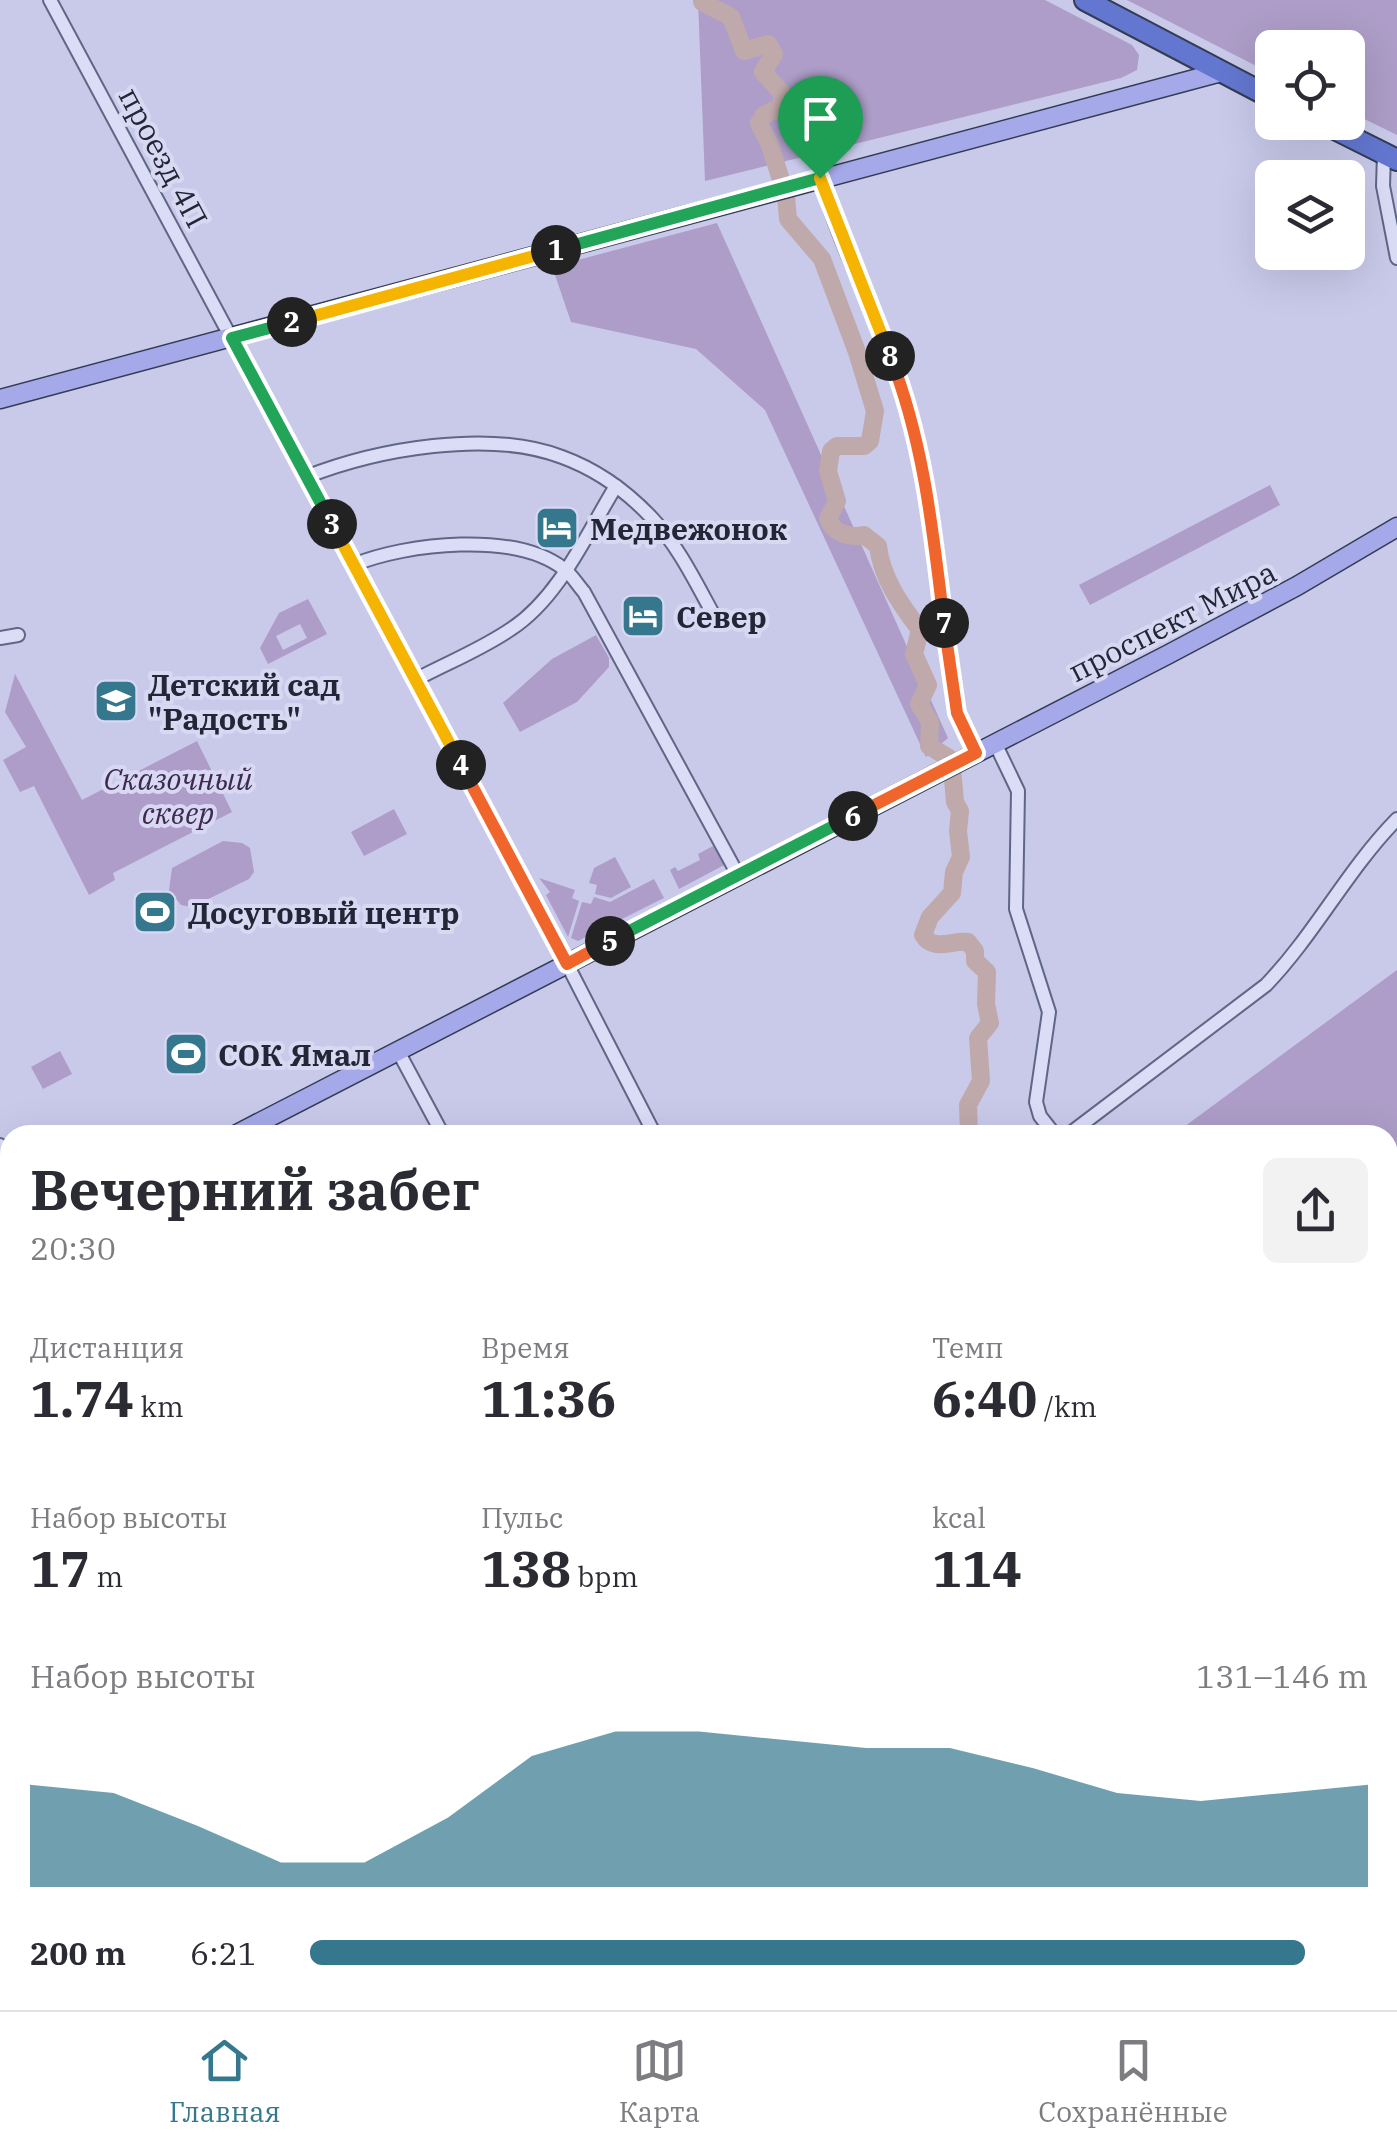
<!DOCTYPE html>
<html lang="ru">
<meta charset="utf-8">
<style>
:root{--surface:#fff;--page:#f2f2f3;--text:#2b2b33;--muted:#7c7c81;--line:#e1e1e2;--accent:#35788e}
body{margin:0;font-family:"IBM Plex Serif",serif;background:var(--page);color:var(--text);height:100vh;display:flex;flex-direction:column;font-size:38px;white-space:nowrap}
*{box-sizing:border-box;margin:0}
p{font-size:32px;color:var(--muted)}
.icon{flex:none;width:55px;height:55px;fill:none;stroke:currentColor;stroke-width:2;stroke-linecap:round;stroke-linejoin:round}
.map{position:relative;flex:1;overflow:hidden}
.side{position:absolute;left:0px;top:1125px;width:1398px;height:885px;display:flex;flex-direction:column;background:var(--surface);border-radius:30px 30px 0 0;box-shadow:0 10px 40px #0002}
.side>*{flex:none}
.fabs{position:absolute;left:1255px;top:30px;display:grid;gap:20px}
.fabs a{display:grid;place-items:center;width:110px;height:110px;border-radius:15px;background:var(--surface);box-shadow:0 10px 40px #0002;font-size:50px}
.pin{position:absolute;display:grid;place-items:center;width:85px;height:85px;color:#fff;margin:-102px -42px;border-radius:50% 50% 50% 0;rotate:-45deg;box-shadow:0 0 10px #0007}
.pin .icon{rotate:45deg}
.km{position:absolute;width:50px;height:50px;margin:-25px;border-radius:50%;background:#222;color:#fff;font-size:28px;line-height:50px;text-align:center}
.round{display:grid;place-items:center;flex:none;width:105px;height:105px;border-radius:15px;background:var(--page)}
.overview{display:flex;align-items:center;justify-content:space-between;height:170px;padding:0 30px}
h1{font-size:55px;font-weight:700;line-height:75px}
.metrics{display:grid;grid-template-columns:repeat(3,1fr);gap:15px;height:170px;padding:10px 30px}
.metrics div{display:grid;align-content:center}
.metrics b{font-size:50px;font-weight:700}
.metrics small{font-size:28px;font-weight:400}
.metrics p{font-size:28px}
.chart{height:280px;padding:20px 30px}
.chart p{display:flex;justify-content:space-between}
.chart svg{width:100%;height:180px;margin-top:10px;fill:var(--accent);opacity:.7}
ul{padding:0 30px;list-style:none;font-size:32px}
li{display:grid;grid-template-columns:160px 120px 1fr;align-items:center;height:75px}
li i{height:25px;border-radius:12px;background:var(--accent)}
.tabs{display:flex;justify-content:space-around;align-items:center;height:140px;border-top:2px solid var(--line);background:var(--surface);font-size:28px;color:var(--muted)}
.tabs a{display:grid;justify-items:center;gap:5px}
.tabs .current{color:var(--accent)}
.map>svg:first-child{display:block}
.green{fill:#ad9dc8;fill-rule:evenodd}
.sand{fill:#a9a9e3}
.water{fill:#bfa9aa;stroke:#8d7170;stroke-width:2.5}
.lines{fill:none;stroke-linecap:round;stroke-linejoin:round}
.river{stroke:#bfa9aa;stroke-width:18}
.minor-casing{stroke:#5f6785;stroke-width:16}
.major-casing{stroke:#333c53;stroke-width:21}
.highway-casing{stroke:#333c53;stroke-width:24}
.minor{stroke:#dbdcf6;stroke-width:12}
.major{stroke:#a5a9e9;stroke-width:18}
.highway{stroke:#6377d0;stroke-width:20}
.split-1-casing{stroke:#fff;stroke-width:20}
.split-2-casing{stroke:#fff;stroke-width:20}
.split-3-casing{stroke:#fff;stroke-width:20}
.split-4-casing{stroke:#fff;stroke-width:20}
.split-5-casing{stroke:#fff;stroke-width:20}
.split-6-casing{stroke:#fff;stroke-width:20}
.split-7-casing{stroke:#fff;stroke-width:20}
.split-8-casing{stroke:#fff;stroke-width:20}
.split-9-casing{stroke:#fff;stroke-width:20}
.split-1{stroke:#22a559;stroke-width:12}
.split-2{stroke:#f5b400;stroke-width:12}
.split-3{stroke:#22a559;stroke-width:12}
.split-4{stroke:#f5b400;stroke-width:12}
.split-5{stroke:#f0652b;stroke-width:12}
.split-6{stroke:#22a559;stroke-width:12}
.split-7{stroke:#f0652b;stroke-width:12}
.split-8{stroke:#f0652b;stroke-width:12}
.split-9{stroke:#f5b400;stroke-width:12}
.labels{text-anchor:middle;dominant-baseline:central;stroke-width:8;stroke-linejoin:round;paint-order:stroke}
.street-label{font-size:30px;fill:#212737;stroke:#d8d8f3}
.poi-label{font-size:30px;font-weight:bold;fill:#212737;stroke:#d8d8f3;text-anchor:start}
.park-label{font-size:30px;font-style:italic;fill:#3e2a51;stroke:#d8d8f3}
</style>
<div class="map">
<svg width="1397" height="2010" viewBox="0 0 1397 2010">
<rect width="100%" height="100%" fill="#c9caea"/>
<!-- green -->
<g class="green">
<path d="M698,0h347l87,45 7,10 -2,15 -16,8 -416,103z"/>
<path d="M1127,0h270v135l-49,-24v-63h-76v26z"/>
<path d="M717,223l231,515 -22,19 -161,-347 -69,-61 -125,-27 -17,-50 5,-7z"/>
<path d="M1270,485l10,20 -190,100 -11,-20z"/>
<path d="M308,599l19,35 -59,30 -8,-16 19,-35zM300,624l7,14 -24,12 -7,-14z"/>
<path d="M596,635l13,23v9l-32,35 -57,30 -17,-29 49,-44z"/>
<path d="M15,674l67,126 115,-59 35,71 -119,61 2,7 -26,15 -55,-109 -14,6 -17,-32 23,-13 -21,-35z"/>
<path d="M394,809l13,25 -43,22 -13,-24z"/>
<path d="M223,841l19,2 8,5 4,24 -5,7 -57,28 -11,-2 -12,-15 3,-22z"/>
<path d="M713,846l13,18 -47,25 -9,-19 5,-3 3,4 22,-11 -2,-6z"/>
<path d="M615,857l16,30 -20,11 -16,-4 2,-9 -8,-2 5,-15z"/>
<path d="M539,878l36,12 -3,8 7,3 -11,36 -22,-42 4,-3z"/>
<path d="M654,879l10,19 -86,43 -7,-3 11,-36 9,2 3,-7 16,5z"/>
<path d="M1397,970v342l-9,-1v-176h-215z"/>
<path d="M60,1051l12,23 -29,15 -12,-22z"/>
<path d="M1397,1726v284h-193l9,-10h175v-267z"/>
</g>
<!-- sand -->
<path class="sand" d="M129,2000h639l1,10h-648z"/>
<!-- water -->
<g class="water">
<path d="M1388,1311l9,1v414l-9,7z"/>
<path d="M768,2000h445l-9,10h-435z"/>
</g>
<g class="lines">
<!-- river -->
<path class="river" d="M704,0l-2,2 29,15 13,34 24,-7 6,10 -11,18 19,21v13l-18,9 -5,8 11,22 16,51 2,23 34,40 35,93 18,59 -5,30 -6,5h-27l-6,5 -3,20 9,30 -9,18c6,15 22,19 36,16l14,11c4,33 23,59 42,84l-6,24 14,31 -9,19 11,18 -1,24 20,12 3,10 3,34 5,9 -2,20 3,26 -7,15 -2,21 -22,24 -7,18c10,17 29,5 45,7l7,9v10l12,11 -1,32 4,19 -12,15 3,43 -13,24 1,30"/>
<defs>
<g id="minor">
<path d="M50,0l517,964 88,171"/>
<path d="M1384,154l-1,32 14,72"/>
<path d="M820,178c23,78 64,150 88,228 28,96 34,197 46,295l6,21 16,31"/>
<path d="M306,477c71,-28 183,-48 256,-20 33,12 63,33 88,59 27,28 44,63 62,96"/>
<path d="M353,565c54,-22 162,-34 211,4 8,6 13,15 20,23l154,283"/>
<path d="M0,638l18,-3"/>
<path d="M415,680c32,-17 67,-31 96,-51 48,-31 76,-96 105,-143"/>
<path d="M995,743l23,48 -2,118 33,103 -13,90 4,14 15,19"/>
<path d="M398,1051l45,84"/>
<path d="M1068,1135l198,-150c49,-51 81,-115 131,-166"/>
<path d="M0,1145l10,20"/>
<path d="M0,1677l10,18"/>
<path d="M105,2010l8,-10"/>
</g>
<g id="major">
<path d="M0,399l1221,-327"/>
<path d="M235,1135l932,-480 130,-69 100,-59"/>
<path d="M0,1257l10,-5"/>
</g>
<g id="highway">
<path d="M1085,0l187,98"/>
<path d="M1321,122l76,38"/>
</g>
</defs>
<!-- minor casing -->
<use href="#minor" class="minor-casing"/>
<!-- major casing -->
<use href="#major" class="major-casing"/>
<!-- highway casing -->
<use href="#highway" class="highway-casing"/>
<!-- minor -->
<use href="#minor" class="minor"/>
<!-- major -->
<use href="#major" class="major"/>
<!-- highway -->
<use href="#highway" class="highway"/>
</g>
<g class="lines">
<defs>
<path id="split-1" d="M556,250l264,-72"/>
<path id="split-2" d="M292,322l264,-72"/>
<path id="split-3" d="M292,322l-60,16 100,186"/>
<path id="split-4" d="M332,524l129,241"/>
<path id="split-5" d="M461,765l106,199 43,-23"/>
<path id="split-6" d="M610,941l243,-125"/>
<path id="split-7" d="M853,816l123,-63 -19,-40 -13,-90"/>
<path id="split-8" d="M890,356c34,86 43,176 54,267"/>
<path id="split-9" d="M820,178l70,178"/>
</defs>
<!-- split-1 casing -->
<use href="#split-1" class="split-1-casing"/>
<!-- split-2 casing -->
<use href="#split-2" class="split-2-casing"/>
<!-- split-3 casing -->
<use href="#split-3" class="split-3-casing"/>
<!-- split-4 casing -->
<use href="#split-4" class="split-4-casing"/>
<!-- split-5 casing -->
<use href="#split-5" class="split-5-casing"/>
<!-- split-6 casing -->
<use href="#split-6" class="split-6-casing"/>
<!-- split-7 casing -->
<use href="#split-7" class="split-7-casing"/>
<!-- split-8 casing -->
<use href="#split-8" class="split-8-casing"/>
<!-- split-9 casing -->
<use href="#split-9" class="split-9-casing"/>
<!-- split-1 -->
<use href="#split-1" class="split-1"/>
<!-- split-2 -->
<use href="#split-2" class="split-2"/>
<!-- split-3 -->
<use href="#split-3" class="split-3"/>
<!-- split-4 -->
<use href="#split-4" class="split-4"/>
<!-- split-5 -->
<use href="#split-5" class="split-5"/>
<!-- split-6 -->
<use href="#split-6" class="split-6"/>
<!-- split-7 -->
<use href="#split-7" class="split-7"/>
<!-- split-8 -->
<use href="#split-8" class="split-8"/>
<!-- split-9 -->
<use href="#split-9" class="split-9"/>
</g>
<!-- icons -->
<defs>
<symbol id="hotel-square" viewBox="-11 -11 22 22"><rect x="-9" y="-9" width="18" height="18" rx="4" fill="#35788e" stroke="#d8d8f3"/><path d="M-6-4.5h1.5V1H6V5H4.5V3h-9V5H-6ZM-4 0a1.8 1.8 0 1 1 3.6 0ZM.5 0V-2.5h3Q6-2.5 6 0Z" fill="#fff"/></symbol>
<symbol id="school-square" viewBox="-11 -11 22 22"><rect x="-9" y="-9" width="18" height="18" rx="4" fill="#35788e" stroke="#d8d8f3"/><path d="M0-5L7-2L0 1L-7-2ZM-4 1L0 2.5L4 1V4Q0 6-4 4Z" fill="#fff"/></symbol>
<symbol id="stadium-square" viewBox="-11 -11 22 22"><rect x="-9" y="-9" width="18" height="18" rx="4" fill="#35788e" stroke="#d8d8f3"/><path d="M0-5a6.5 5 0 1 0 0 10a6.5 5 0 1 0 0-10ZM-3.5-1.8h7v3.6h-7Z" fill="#fff"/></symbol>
</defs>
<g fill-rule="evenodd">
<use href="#hotel-square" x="532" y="503" width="50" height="50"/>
<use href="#hotel-square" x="618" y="591" width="50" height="50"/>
<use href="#school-square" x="91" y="676" width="50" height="50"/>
<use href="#stadium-square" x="130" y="887" width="50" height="50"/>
<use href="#stadium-square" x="161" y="1029" width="50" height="50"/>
</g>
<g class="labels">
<!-- street labels -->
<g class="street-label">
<text transform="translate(164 157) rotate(62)">проезд 4П</text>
<text transform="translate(1172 621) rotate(-27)">проспект Мира</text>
</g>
<!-- poi labels -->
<g class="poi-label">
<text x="590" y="528">Медвежонок</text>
<text x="676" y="616">Север</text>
<text x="148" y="684">Детский сад<tspan x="148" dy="34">"Радость"</tspan></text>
<text x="188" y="912">Досуговый центр</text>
<text x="218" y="1054">СОК Ямал</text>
</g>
<!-- park labels -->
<g class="park-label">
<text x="178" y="778">Сказочный<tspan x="178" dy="34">сквер</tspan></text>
</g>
</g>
</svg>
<div class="fabs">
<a><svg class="icon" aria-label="locate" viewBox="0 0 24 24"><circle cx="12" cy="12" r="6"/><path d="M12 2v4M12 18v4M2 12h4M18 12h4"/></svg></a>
<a><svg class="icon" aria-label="layers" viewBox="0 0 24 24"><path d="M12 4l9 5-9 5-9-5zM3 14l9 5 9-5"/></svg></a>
</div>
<div class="pin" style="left:820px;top:178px;background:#1e9e55"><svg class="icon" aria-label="arrive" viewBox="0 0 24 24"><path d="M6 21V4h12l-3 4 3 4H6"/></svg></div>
<b class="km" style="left:556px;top:250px">1</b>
<b class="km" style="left:292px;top:322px">2</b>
<b class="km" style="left:332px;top:524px">3</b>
<b class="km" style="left:461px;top:765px">4</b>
<b class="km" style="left:610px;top:941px">5</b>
<b class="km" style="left:853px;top:816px">6</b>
<b class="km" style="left:944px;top:623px">7</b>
<b class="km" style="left:890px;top:356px">8</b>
<section class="side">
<div class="overview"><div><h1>Вечерний забег</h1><p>20:30</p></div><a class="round"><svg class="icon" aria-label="share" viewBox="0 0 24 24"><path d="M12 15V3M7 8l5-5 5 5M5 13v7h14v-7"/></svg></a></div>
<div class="metrics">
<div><p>Дистанция</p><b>1.74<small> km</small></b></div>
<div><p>Время</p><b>11:36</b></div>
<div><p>Темп</p><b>6:40<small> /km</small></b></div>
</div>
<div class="metrics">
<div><p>Набор высоты</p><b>17<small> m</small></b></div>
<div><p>Пульс</p><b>138<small> bpm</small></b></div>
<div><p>kcal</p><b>114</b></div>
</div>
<div class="chart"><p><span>Набор высоты</span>131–146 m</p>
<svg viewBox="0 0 160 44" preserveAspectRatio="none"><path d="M0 44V19L10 21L20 29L30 38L40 38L50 27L60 12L70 6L80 6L90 8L100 10L110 10L120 15L130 21L140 23L150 21L160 19V44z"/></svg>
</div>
<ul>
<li><b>200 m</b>6:21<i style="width:94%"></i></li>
</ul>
</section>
</div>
<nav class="tabs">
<a class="current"><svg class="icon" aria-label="home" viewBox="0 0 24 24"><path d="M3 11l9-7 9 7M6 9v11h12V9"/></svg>Главная</a>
<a><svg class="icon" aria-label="map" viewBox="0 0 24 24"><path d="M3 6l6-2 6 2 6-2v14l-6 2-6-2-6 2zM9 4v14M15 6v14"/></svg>Карта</a>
<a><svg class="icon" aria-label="saved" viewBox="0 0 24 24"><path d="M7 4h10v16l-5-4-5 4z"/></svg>Сохранённые</a>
</nav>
